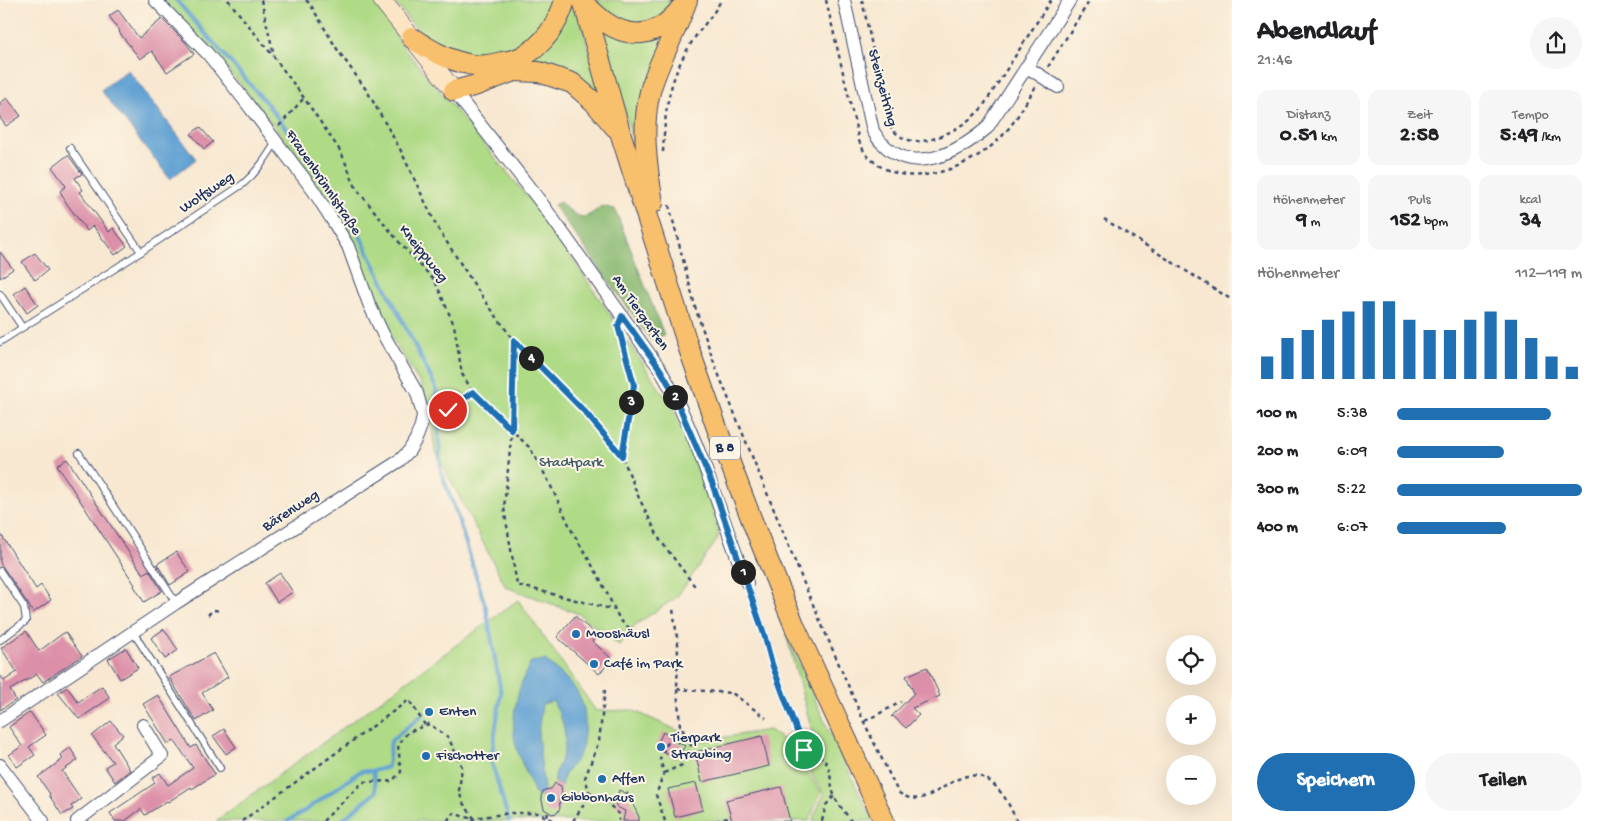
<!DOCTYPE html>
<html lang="de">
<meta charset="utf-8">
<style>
:root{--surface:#fff;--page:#f6f6f6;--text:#202124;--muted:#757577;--accent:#1f6fb2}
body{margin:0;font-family:"Gochi Hand",sans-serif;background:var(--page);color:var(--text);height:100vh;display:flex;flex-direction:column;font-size:19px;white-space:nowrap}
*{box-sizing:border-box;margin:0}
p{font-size:16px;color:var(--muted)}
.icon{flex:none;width:28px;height:28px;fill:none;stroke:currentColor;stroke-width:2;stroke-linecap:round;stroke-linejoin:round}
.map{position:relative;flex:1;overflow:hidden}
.side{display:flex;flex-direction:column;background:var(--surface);width:375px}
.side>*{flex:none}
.fabs{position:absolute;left:1166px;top:635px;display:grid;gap:10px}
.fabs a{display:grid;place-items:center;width:50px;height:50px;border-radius:50%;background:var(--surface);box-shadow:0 5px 20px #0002;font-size:25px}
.pin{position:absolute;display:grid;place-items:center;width:42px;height:42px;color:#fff;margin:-21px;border:2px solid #fff;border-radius:50%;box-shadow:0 1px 5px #0007}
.km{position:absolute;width:25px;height:25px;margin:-12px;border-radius:50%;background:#222;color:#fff;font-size:14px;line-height:25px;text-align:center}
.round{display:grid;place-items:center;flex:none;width:52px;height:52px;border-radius:26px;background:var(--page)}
.overview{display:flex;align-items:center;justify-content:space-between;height:85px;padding:0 25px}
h1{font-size:28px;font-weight:700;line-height:38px}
.stats{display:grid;grid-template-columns:repeat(3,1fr);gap:8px;height:85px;padding:5px 25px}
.stats div{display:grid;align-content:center;border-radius:12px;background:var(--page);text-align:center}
.stats b{font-size:21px;font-weight:700}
.stats small{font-size:14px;font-weight:400}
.stats p{font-size:14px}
.chart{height:140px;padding:10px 25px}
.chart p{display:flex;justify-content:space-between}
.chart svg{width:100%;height:90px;margin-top:5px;stroke:var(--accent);stroke-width:6}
.cta{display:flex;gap:10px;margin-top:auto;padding:10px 25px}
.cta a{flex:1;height:58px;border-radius:30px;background:var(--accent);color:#fff;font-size:20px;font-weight:700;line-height:58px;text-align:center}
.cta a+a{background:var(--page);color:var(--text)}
ul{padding:0 25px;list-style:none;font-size:16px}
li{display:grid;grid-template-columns:80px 60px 1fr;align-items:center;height:38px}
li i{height:12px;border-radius:6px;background:var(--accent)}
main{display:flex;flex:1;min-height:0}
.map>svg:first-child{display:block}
.green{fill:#afda86;stroke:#658472}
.forest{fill:#8bba73;stroke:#537468}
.water{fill:#60a1d3;stroke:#3e6898}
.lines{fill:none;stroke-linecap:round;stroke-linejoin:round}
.stream{stroke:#60a1d3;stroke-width:4}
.building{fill:#dc8fa8}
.lane-casing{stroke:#3c4b6f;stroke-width:8}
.street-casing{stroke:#3c4b6f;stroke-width:14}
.secondary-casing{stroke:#3c4b6f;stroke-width:19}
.primary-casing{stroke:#3c4b6f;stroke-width:22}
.path{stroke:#3c4b6f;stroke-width:2.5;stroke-dasharray:4 4;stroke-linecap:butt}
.lane{stroke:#fff;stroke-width:6}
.street{stroke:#fff;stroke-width:12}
.secondary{stroke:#fce5c4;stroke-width:18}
.primary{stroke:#f8bf6c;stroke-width:20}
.route-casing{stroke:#fff;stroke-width:10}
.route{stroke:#1f6fb2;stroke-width:6}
.poi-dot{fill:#1f6fb2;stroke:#fcf5e5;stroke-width:2}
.labels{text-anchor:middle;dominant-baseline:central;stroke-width:4;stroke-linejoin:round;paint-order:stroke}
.shield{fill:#fcf5e5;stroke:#5e6a86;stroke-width:1}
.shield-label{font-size:14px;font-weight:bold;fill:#1b2f5e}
.street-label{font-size:15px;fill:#1b2f5e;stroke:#fcf5e5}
.park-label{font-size:15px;fill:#405a68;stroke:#fcf5e5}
.poi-label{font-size:15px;fill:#1b2f5e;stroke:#fcf5e5;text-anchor:start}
</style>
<main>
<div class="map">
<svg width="1232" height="821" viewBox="0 0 1232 821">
<rect width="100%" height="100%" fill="#fcf5e5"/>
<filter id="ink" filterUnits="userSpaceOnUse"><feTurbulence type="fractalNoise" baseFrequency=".02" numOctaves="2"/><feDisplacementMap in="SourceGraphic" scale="10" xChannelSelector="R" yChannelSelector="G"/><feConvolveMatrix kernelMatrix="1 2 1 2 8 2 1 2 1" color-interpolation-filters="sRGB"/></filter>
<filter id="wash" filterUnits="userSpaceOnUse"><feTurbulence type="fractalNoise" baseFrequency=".0096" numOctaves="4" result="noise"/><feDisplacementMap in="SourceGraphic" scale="20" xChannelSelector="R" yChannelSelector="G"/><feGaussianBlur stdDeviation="1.12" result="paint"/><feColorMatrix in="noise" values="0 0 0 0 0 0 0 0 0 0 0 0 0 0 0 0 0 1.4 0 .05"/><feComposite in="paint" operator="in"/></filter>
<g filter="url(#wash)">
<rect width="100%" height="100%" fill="#f8e8d1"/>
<!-- green -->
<g class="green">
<path d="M162,0h210l18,22 9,20 146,176 131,195 44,116 -3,11 -40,57 -42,28 -16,20 -40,-31 -73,-27 -71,-137 -6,-44 -8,-21 -32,-52 -44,-107 -45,-67 -57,-72 -56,-62z"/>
<path d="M393,0h164l-11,23 -24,26 -32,10 -36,-6 -29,-17 -11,-10z"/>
<path d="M594,0h25l6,3h20l6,-3h28l-19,21 -37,4z"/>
<path d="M572,2l4,1 24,87 -3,1 -16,-12 -52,-16z"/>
<path d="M602,31l62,6 -26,110 -4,-2z"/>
<path d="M518,600l78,111 36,-1 69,31 68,-11 16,11 36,51 -12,29h-593z"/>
<path d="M786,634l41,93 46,94h-61l12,-27 -20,-32 11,-20z"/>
</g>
<!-- forest -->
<path class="forest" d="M560,202c17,15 22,22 41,4l14,3 49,126 -13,5 -97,-135z"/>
<!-- water -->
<g class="water">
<path d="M128,70l68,89 -26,20 -69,-89z"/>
<path d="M545,660c26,21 45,38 39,74 -1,6 -1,14 -4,19 -6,12 -18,20 -19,33l-6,-3c-1,-11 3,-16 7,-26 7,-22 1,-37 -9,-56l-11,3 -4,30 6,56 -3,6h-5c-7,-18 -17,-36 -21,-55 -5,-24 4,-58 16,-79z"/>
</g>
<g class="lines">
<!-- stream -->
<g class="stream">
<path d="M176,0l92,105 75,97 93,186 5,84 15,40 30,96 15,85 -10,67 18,61"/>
<path d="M288,821l15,-9 58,-41h12l15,-4 3,-26 31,-26"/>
<path d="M341,821l35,-29 -3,-21"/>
</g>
</g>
<g id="blocks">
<!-- building -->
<g class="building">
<path d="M118,10l21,28 23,-19 24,24 8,11 -27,18 -15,-21 -12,8 -21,-27 1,-1 -11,-15z"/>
<path d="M7,98l14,18 -15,10 -6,-8v-15z"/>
<path d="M200,127l13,15 -9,7 -13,-15z"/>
<path d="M68,155l14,19 -7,4 8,12 -3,2 29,40 4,-4 14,18 -12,9 -22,-29 -6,5 -20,-27 -7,-13 6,-5 -14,-19z"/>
<path d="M0,252l13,17 -13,9z"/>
<path d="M35,253l13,17 -13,10 -13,-18z"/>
<path d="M25,286l13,19 -11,8 -13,-19z"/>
<path d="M67,459l76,115 6,-4 13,21 -18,11 -10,-16 1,-1 -78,-120z"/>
<path d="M0,533l36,56 5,-4 10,15 -18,13 -5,-9 -28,-41z"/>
<path d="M176,552l14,20 -20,13 -13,-21z"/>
<path d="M280,573l13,19 -16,10 -12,-19z"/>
<path d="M575,616l22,20 -5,5 20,18 -13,15 -42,-37z"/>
<path d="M164,629l14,21 -13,9 -14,-21z"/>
<path d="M26,631l13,20 26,-19 17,24 -39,26 -6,-8 -27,16 6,10 -16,10v-35l4,6 13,-9 -16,-24z"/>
<path d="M126,648l12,20 -18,11 -12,-20z"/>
<path d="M214,653l14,24 -26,16 11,17 -17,11 -27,-44z"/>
<path d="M927,667l13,29 -28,12 7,7 -13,13 -13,-12 -2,1 23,-24 -8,-17z"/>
<path d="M102,686l8,12 -31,21 -21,-26 9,-6 11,15z"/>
<path d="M158,695l33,53 5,-3 19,29 -23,15 -1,-2 -23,15 -1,-1 -22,14 -4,-6 -16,12h-10l-5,-8 45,-30 -3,-5 8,-5 8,12 25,-17 -19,-28 -6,4 -25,-40z"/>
<path d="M30,712l16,23 -17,12 6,8 -18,12 -8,-12 13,-9 -13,-19z"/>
<path d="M111,721l12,14 -10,8 17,27 -15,12 -10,-15 8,-5 -21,-26z"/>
<path d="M224,729l12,18 -10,7 -13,-18z"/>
<path d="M663,732l22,14 -9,13 -20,-12z"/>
<path d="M762,736l7,30 -67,16 -7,-30z"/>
<path d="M70,748l8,12 -16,11 19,28 -10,7 2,3 -11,6 -13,-20 1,-1 -12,-17 25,-18 -3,-4z"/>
<path d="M555,783l6,3 1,8 -3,5 1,9 -3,5 -5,1 -8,-5 -3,-13 3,-6 7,-1z"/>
<path d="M696,783l7,27 -28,7 -7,-28z"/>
<path d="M781,787l9,34h-58l-6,-21z"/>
<path d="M619,790l8,4v-2l12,25v4h-16l2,-10 -8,-4 -2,-4z"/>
</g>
</g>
</g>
<g filter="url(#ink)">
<use href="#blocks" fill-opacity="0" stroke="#3c4b6f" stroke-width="1"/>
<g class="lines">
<defs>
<g id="lane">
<path d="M70,148l71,104"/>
<path d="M0,294l22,33"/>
<path d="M0,342l141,-90 102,-68c14,-12 23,-26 33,-42"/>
<path d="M79,453l97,150"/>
<path d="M0,571l24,36 2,14 -26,19"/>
<path d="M747,583l17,51 8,30 32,86"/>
<path d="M133,632l87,136"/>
</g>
<g id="street">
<path d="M844,0l29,131c3,4 5,9 9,12 32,34 76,9 105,-15l83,-128"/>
<path d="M1027,67l31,20"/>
<path d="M454,91l89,114 117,164c39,67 59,143 87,214"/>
<path d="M0,721l176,-118 223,-142 10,-10 7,-12 5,-13 2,-11 -6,-22 -34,-59 -14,-30 -21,-58 -17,-28 -18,-28 -71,-93 -34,-43 -53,-54"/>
<path d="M0,765l43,56"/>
<path d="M77,821l85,-65 -19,-31"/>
</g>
<path id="secondary" d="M382,0l72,91"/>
<g id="primary">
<path d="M583,0l37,132 68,214 31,88 37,97 39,96 89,194"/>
<path d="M584,4c7,6 14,13 21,18 29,20 56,12 76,-14"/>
<path d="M412,38c17,11 35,22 56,26 11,3 23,1 34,-2 6,-1 14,-2 19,-5 22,-10 38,-35 44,-57"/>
<path d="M454,91l23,-6 37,-14 25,1 33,11 22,19 21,25"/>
<path d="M653,203c-6,-35 -12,-76 -3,-111 5,-21 16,-40 24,-60 5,-10 9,-21 13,-32"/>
</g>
</defs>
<!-- lane casing -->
<use href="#lane" class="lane-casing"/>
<!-- street casing -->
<use href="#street" class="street-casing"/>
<!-- secondary casing -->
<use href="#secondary" class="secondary-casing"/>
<!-- primary casing -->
<use href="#primary" class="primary-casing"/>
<!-- path -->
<g class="path">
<path d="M228,0l46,57 30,41 37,54 15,36 43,54 36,39 19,44 8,49 11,18 57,56 19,34 23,49 27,46 21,43 15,13"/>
<path d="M261,0l13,55"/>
<path d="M306,0l4,4 27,45 30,42 33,58 37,78 42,65 35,49 71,71 37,44 17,42 21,42 37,49"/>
<path d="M826,0l33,141c2,4 4,9 7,13 34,40 98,17 130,-12 17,-15 28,-37 40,-56"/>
<path d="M862,0l27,124c21,37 72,6 93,-16l69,-108"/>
<path d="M1048,67l42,-67"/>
<path d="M279,126l25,-28"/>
<path d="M663,152c2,-41 5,-71 27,-107 9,-16 23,-28 31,-45"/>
<path d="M669,205l27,105 20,58 89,218 59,136 34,70c37,29 64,-51 104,2 6,7 10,18 15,27"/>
<path d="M1104,219l128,81"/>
<path d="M621,337l13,48 -12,71"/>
<path d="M514,341l-2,89 -8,78 13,77 98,25"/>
<path d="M435,413l13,-4 25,-17"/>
<path d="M208,615l5,-5 9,1"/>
<path d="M677,689l55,4 34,25"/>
<path d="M865,721l36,-19"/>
<path d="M671,737l7,6"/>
<path d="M812,751c22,11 16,25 22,44 3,9 12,18 17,26"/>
<path d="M664,773l18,-8 9,-20 -11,-20 -3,-36 1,-45 -5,-35"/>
<path d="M590,794l-5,-16 14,-37 6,-51"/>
<path d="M547,817l1,-5"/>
<path d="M242,821l167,-121 16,25"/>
<path d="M323,821l40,-39 29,-1 9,-9 -3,-27 10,-13 21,-8 19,13 14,30 -3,24 4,12 11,15 37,-5h27l17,8"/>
<path d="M448,821l2,-6 4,-2 10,4 10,1 -1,3"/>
<path d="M573,821l17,-27 13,5 16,15v7"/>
<path d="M665,821l-9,-26 8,-22 -4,-14 5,-12 15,-22"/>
<path d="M716,821l15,-4"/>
<path d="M822,821l4,-16 9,-10"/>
</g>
<!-- lane -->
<use href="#lane" class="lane"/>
<!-- street -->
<use href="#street" class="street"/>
<!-- secondary -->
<use href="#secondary" class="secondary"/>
<!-- primary -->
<use href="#primary" class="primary"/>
</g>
</g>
<g class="lines" filter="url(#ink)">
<defs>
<path id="route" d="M448,410l25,-18 39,38 2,-90 71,72 37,44 12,-71 -16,-59 4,-10 38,53 11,19 41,95 52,151 8,30 32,86"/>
</defs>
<!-- route casing -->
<use href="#route" class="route-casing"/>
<!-- route -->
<use href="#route" class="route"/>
</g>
<!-- markers -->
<g class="poi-dot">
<circle cx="576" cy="634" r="5"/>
<circle cx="594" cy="664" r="5"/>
<circle cx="429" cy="712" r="5"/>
<circle cx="661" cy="747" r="5"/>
<circle cx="426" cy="756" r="5"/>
<circle cx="602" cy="779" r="5"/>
<circle cx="551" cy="798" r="5"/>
</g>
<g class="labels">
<!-- shield labels -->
<rect class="shield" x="710" y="436.5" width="30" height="23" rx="4"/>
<g class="shield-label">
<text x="725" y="448">B 8</text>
</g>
<!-- street labels -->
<g class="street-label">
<text transform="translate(882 88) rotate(75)">Steinzeitring</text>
<text transform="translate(323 183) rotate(56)">Frauenbrünnlstraße</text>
<text transform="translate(207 193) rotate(-34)">Wolfsweg</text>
<text transform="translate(423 254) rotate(51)">Kneippweg</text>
<text transform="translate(640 313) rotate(55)">Am Tiergarten</text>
<text transform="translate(291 511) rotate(-33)">Bärenweg</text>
</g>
<!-- park labels -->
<g class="park-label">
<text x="571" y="463">Stadtpark</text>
</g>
<!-- poi labels -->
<g class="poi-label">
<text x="586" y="634">Mooshäusl</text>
<text x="604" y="664">Café im Park</text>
<text x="439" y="712">Enten</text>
<text x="671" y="738">Tierpark<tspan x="671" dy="17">Straubing</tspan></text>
<text x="436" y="756">Fischotter</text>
<text x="612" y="779">Affen</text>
<text x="561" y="798">Gibbonhaus</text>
</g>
</g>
</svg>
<div class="fabs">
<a><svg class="icon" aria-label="locate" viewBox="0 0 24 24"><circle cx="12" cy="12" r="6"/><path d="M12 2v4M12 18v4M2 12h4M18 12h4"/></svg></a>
<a>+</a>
<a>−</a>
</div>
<div class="pin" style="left:804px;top:750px;background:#1e9e55"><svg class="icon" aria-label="arrive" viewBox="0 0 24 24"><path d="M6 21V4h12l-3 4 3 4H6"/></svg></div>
<div class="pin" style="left:448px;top:410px;background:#d93025"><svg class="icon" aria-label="check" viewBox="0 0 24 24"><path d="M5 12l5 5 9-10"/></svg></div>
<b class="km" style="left:743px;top:572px">1</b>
<b class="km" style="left:675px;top:397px">2</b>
<b class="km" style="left:631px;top:402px">3</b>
<b class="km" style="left:531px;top:358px">4</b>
</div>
<section class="side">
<div class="overview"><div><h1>Abendlauf</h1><p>21:46</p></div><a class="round"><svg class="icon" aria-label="share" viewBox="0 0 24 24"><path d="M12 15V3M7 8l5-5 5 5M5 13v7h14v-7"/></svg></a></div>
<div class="stats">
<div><p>Distanz</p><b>0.51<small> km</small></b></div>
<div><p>Zeit</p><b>2:58</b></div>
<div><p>Tempo</p><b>5:49<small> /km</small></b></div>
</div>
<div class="stats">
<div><p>Höhenmeter</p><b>9<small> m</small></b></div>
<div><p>Puls</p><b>152<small> bpm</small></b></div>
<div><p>kcal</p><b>34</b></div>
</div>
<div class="chart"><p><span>Höhenmeter</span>112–119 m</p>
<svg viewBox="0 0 160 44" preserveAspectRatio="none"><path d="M5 44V33M15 44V24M25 44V20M35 44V15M45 44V11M55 44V6M65 44V6M75 44V15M85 44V20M95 44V20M105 44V15M115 44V11M125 44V15M135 44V24M145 44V33M155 44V38"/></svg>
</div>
<ul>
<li><b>100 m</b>5:38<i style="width:83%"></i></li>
<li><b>200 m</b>6:09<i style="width:58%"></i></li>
<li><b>300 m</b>5:22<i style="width:100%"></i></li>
<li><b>400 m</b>6:07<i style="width:59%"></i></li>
</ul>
<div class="cta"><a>Speichern</a><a>Teilen</a></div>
</section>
</main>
